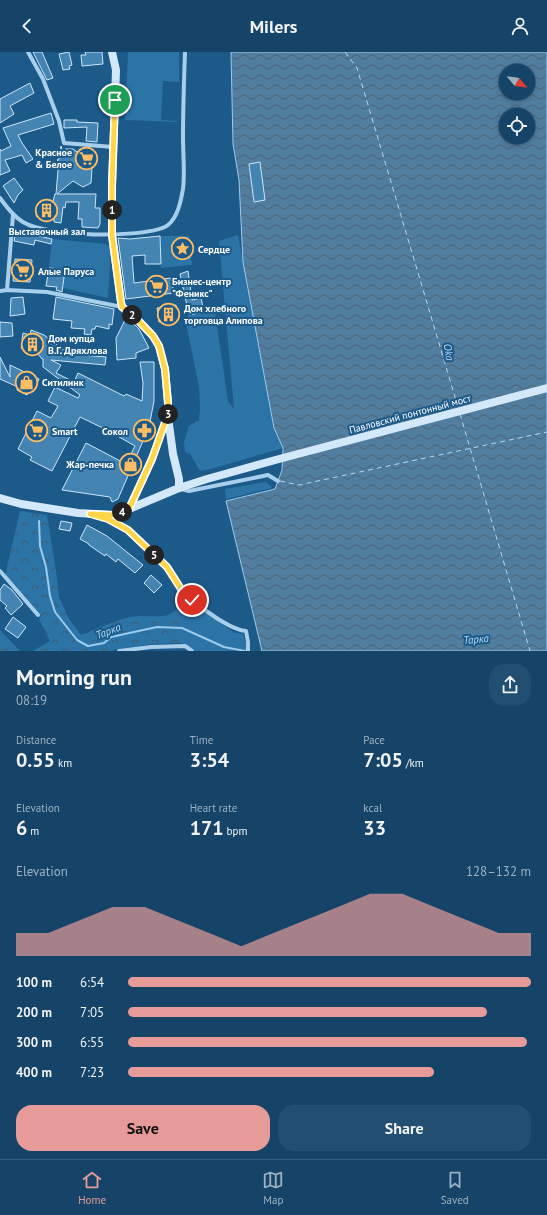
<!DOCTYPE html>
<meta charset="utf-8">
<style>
:root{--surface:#154468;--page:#224e71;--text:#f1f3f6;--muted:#9db0c0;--line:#345c7c;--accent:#e69b98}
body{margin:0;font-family:"PT Sans",sans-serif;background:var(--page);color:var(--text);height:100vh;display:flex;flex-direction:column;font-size:15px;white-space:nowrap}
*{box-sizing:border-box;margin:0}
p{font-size:13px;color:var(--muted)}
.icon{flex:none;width:22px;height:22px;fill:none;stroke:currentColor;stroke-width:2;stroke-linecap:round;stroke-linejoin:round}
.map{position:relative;height:599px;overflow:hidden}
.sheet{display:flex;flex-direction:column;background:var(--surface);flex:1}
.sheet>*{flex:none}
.needle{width:26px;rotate:119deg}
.tools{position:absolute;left:499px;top:12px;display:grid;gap:8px}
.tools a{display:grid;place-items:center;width:36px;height:36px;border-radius:50%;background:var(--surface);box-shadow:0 2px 6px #0003,0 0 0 1px var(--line);font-size:20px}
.pin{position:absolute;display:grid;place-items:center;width:34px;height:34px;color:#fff;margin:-17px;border:2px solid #fff;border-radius:50%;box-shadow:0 1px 4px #0007}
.km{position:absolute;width:20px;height:20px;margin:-10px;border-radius:50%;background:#222;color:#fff;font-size:11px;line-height:20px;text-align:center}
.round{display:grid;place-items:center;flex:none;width:42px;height:42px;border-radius:16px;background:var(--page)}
.headline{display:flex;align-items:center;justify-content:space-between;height:68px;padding:0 16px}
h1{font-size:22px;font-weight:700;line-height:30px}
.stats{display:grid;grid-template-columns:repeat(3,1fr);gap:6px;height:68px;padding:4px 16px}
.stats div{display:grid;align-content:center}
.stats b{font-size:20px;font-weight:700}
.stats small{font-size:11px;font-weight:400}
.stats p{font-size:11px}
.chart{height:112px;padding:8px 16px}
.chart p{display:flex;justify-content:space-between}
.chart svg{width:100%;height:72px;margin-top:4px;fill:var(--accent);opacity:.7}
.button{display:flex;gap:8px;margin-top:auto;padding:8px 16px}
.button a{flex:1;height:46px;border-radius:16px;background:var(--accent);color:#111;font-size:16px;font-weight:700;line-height:46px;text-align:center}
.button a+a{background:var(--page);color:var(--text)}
ul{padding:0 16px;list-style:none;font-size:13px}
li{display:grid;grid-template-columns:64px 48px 1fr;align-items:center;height:30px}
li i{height:10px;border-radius:5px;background:var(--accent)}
header{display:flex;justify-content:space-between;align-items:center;height:52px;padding:0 16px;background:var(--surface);font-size:18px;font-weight:700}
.dock{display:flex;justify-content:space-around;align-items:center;height:56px;border-top:1px solid var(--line);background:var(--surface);font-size:11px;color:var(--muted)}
.dock a{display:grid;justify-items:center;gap:2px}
.dock .active{color:var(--accent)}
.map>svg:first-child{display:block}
.green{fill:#2c73a6}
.forest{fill:url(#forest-crowns)}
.water{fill:url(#water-waves);stroke:#9accee;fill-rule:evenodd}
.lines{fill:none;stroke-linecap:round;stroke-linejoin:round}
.stream{stroke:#9accee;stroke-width:2}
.ferry{stroke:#b2d9f4;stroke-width:1;stroke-dasharray:5 4;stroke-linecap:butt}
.building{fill:#4484b2;stroke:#cce6f9}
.street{stroke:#a7cfec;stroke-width:4}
.secondary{stroke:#d3e8f9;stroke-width:8}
.route-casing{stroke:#fff;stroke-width:8}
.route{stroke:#ffd54a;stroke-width:5}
.labels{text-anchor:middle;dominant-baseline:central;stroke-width:4;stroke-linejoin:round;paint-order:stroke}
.poi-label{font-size:10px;font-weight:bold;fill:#fff;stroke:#1c5a8a;text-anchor:start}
.street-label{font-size:10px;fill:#fff;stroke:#1c5a8a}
.water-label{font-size:11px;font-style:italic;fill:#b2d9f4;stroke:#1c5a8a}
</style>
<header><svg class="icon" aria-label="back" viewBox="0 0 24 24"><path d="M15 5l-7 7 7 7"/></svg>Milers<svg class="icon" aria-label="person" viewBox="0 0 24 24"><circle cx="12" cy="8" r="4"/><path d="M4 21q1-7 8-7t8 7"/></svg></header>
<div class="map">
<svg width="547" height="599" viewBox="0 0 547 599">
<defs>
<pattern id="forest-crowns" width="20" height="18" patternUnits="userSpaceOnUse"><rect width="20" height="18" fill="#2c73a6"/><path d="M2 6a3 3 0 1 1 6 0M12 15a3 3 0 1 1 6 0" fill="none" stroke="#3f5c70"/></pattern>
<pattern id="water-waves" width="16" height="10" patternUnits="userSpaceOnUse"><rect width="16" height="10" fill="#517d9f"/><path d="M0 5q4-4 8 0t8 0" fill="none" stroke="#4e6476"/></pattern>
</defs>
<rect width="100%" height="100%" fill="#1c5a8a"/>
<!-- green -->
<g class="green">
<path d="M128,0h51v30l-16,-1 -2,39 16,1v1l-52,-2z"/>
<path d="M238,183l36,193 9,20 -72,21 -11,2 -10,-17 -5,-2 -1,-11 5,-15 10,-6 1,-12 -1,-21 -14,-69c9,-6 20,-6 30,-6l13,89 6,8 -15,-168z"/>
<path d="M160,184h29l3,29 -31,3z"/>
<path d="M52,187l54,5 5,5 -3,49 -45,-10 2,-18 -16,-2z"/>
<path d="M266,430l6,6 -46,11 -1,-10z"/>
<path d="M186,545l47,35 10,2 3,10v7h-51l-13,-8v-39l2,3h3z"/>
</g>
<!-- forest -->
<g class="forest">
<path d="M20,459l27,4 9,56 3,26 10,22 12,16c16,-6 33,-15 50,-18 20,-4 35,7 51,-13v39l-29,1 -36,5 -5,2h-79l17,-10 -11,-22 2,-3 -36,-40z"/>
<path d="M0,578l20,21h-20z"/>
</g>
<!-- water -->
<path class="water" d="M231,0h316v599h-285l-36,-150 49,-12 7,-19 1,-22 -9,-20 -31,-166 -4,-82 -6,-36zM506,19h22v22h-22zM506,63h22v22h-22z"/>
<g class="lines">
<!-- stream -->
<path class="stream" d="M39,469l1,25 6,21 4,29 5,16 22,28 11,6 16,-3 7,-6 46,-10 25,1 42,19 21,4"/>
<!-- ferry -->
<g class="ferry">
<path d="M345,0l12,16 101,339"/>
<path d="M460,362l70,237"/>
<path d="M280,429l19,4 248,-53"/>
</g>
</g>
<!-- building -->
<g class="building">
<path d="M33,0h9l11,26 -6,2z"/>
<path d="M69,0l3,13 -3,1 1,3 -7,1 -4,-16z"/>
<path d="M85,0h17l1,12 -21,2 -1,-11h5z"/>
<path d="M30,31l4,10 -24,13 4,8 -14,9v-24z"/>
<path d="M51,61l3,11 -36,11 4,8 11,16 -7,4 -4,-8 -17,5 5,11 -10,4v-26l1,2 10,-5 -8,-18z"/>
<path d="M64,68h13v2l21,1 -1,19 -11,-1 1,-14 -23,1z"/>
<path d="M61,94l4,12v-9h8l4,3 3,-3 6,1v-2l5,1 2,2 -2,32 -8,4 -10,-6 -16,13h39l-1,14h5v16l-2,4 -16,-1v-8h-4l1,-17h-13l-1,6 -2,-1 -2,16 -7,-1v-3l-18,-3 7,-13 9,2 3,-11h1l2,-24 5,-6 -6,-4 2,-1z"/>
<path d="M260,110l5,38 -11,2 -5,-38z"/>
<path d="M14,126l9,12 -5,5 -4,8 -11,-17z"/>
<path d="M16,179l36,8 -1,5 -16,-4 -1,5 -20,-4z"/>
<path d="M160,184l1,28h-16v-9l-13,1 2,27 37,-5 3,15 -48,6 -8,-61 12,1z"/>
<path d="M15,207l17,1 -2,22 -17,-1z"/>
<path d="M49,216l16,2 -3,22 -6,-2 1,-3 -11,-1z"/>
<path d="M188,219l4,29 9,-2 3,14 -15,3 -9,-41z"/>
<path d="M23,245l2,17 -15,2 1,-18z"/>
<path d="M56,245l58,12 -2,16 -3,-1v5l-13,-3 -1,3h-3l-1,6 -7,-1 1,-5 -14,-1 1,-7 -19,-2z"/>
<path d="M176,253l2,14 -19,3 -2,-14z"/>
<path d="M125,268l10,5 4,4 10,19 -13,5v5l-19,2 -1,-22z"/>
<path d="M0,270l12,1 1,13 -13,1z"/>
<path d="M31,278l13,5 25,19 37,3 -1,8 -54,-5 10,5 -5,8 18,9 4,-9 46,23 2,-2 16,7 1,-18 -3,-21h14v39l-5,26 -31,72 -6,3 -2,-5 -48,-7 24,-47 40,21 9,-18 -28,-16 -27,-13 -28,54 -22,-11 2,-3 -14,-8 19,-38 14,7 7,-12 -10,-5 7,-14 23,11 2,-3 -37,-28v-8h-1l-4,-5 -17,-6 3,-7 -2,-1 1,-7 7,2z"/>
<path d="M0,305l10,20v-12l29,14 -6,13 -4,-2 -2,5 -10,-5 1,-3 -18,-8z"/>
<path d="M61,469l11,2 -2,8 -11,-2z"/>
<path d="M87,473l20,11 36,29 -8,8 -17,-14 -2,3 -10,-8 -1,2 -16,-11v-1l-9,-5z"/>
<path d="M151,523l11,10 -8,8 -10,-10z"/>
<path d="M4,532l8,6 11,14 -12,11 -6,-7 2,-2 -7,-6v-10z"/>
<path d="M13,565l13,10 -8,11 -13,-9z"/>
</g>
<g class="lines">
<!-- street -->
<g class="street">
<path d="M28,0l15,27 16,42 5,22 49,4"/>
<path d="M0,146c17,24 26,29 54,33 10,1 20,3 31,3 17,1 70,1 83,-9 10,-8 13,-25 15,-36 2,-17 0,-35 0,-52 0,-28 1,-57 2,-85"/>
<path d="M7,238l6,-75"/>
<path d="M0,239l7,-1 40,2 75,15"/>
<path d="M181,437l8,2 79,-16 10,6"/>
<path d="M104,466c19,5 49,33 63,48 6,8 9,19 16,26 10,10 23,19 35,27 9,5 17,11 28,12l2,11v9"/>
<path d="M0,519l38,44"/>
<path d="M119,599l32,-4 34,-1 7,5"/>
</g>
<!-- secondary -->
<g class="secondary">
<path d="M112,0l4,18 -4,116v49l9,67 1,5 11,8 20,21 6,10 6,23 3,34v11l-16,45 -23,50"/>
<path d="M168,365l5,37 6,25v9"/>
<path d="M0,446l21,6 57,9 34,2 17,-6 50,-21 28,-9 72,-20 268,-71"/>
</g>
</g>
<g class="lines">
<defs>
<path id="route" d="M115,48l-3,86v49l9,67 1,5 11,8 20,21 6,10 6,23 3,34v11l-16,45 -23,50 -17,6 -22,-1 18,5 20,11 39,37 16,25 9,8"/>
</defs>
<!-- route casing -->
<use href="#route" class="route-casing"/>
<!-- route -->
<use href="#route" class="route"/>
</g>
<!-- icons -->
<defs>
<symbol id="supermarket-ring" viewBox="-11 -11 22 22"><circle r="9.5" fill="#1c5a8a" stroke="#fdbd64" stroke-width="1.5"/><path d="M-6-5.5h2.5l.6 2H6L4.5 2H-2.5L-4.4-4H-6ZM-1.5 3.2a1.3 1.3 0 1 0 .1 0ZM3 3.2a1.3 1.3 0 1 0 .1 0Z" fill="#fdbd64"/></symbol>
<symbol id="building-ring" viewBox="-11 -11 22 22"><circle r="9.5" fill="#1c5a8a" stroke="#fdbd64" stroke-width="1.5"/><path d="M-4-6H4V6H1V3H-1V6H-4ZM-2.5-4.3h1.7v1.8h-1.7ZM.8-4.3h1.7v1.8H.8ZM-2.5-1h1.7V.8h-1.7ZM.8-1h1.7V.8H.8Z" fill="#fdbd64"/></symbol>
<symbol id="sight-ring" viewBox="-11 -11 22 22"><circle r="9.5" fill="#1c5a8a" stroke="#fdbd64" stroke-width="1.5"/><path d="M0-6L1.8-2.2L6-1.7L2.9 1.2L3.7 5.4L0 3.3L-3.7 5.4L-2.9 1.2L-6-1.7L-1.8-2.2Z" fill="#fdbd64"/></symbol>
<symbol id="shop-ring" viewBox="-11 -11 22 22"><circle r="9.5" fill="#1c5a8a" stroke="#fdbd64" stroke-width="1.5"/><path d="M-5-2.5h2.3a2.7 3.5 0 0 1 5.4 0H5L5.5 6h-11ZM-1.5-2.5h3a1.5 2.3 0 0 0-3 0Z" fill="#fdbd64"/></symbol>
<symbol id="pharmacy-ring" viewBox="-11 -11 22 22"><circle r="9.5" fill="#1c5a8a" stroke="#fdbd64" stroke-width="1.5"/><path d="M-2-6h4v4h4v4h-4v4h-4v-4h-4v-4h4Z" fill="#fdbd64"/></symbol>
</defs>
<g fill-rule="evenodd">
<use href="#supermarket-ring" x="74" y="94" width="25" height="25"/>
<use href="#building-ring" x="34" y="146" width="25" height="25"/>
<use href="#sight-ring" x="170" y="184" width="25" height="25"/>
<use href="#supermarket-ring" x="10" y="206" width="25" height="25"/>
<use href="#supermarket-ring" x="144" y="222" width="25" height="25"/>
<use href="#building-ring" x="156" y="250" width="25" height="25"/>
<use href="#building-ring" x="20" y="280" width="25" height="25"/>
<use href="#shop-ring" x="14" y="318" width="25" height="25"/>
<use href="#supermarket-ring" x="24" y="366" width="25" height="25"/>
<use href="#pharmacy-ring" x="132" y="366" width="25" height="25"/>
<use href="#shop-ring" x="118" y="400" width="25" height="25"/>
</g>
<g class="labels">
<!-- poi labels -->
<g class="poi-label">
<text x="72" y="100" text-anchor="end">Красное<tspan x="72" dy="12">&amp; Белое</tspan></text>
<text x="47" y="179" text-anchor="middle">Выставочный зал</text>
<text x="198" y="197">Сердце</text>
<text x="38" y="219">Алые Паруса</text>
<text x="172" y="229">Бизнес-центр<tspan x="172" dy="12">"Феникс"</tspan></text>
<text x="184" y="256">Дом хлебного<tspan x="184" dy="12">торговца Алипова</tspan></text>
<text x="48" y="286">Дом купца<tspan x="48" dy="12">В.Г. Дряхлова</tspan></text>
<text x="42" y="330">Ситилинк</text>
<text x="52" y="379">Smart</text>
<text x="128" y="379" text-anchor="end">Сокол</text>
<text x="114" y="412" text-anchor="end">Жар-печка</text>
</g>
<!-- street labels -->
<g class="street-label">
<text transform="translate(410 362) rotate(-15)">Павловский понтонный мост</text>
</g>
<!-- water labels -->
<g class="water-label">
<text transform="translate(449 300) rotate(80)">Oka</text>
<text transform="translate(108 579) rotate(-21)">Тарка</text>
<text transform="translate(476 587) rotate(-5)">Тарка</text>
</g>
</g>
</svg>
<div class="tools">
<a><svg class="needle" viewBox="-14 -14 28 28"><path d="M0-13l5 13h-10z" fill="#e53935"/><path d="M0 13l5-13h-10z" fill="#9db0c0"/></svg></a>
<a><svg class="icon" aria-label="locate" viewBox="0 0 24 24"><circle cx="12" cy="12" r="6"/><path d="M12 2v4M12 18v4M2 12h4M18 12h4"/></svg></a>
</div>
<div class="pin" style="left:115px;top:48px;background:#1e9e55"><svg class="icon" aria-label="arrive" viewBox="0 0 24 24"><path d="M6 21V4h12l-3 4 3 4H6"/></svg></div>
<div class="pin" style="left:192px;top:548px;background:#d93025"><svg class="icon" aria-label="check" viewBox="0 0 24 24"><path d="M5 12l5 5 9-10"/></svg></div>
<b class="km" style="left:112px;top:158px">1</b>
<b class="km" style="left:132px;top:263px">2</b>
<b class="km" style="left:168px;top:362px">3</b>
<b class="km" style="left:122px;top:460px">4</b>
<b class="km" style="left:154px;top:503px">5</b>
</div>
<section class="sheet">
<div class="headline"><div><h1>Morning run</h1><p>08:19</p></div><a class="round"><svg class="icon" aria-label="share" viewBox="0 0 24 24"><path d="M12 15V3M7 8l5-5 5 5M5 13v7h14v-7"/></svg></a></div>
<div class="stats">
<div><p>Distance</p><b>0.55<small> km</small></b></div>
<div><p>Time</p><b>3:54</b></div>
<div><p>Pace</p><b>7:05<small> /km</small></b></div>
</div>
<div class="stats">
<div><p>Elevation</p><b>6<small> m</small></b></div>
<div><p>Heart rate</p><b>171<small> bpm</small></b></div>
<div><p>kcal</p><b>33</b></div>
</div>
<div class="chart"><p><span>Elevation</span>128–132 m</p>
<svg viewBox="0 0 160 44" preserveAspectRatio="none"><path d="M0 44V30L10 30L20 22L30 14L40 14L50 22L60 30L70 38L80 30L90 22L100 14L110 6L120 6L130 14L140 22L150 30L160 30V44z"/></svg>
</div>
<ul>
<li><b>100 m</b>6:54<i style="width:100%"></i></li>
<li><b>200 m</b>7:05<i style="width:89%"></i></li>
<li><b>300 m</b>6:55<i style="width:99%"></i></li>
<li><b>400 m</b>7:23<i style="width:76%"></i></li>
</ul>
<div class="button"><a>Save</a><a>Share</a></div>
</section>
<nav class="dock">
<a class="active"><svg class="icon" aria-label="home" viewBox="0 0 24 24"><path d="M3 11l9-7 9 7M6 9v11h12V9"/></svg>Home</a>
<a><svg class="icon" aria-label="map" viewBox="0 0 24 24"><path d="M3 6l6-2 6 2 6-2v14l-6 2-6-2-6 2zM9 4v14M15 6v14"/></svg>Map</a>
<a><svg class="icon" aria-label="saved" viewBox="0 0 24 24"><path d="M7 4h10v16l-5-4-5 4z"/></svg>Saved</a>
</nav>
